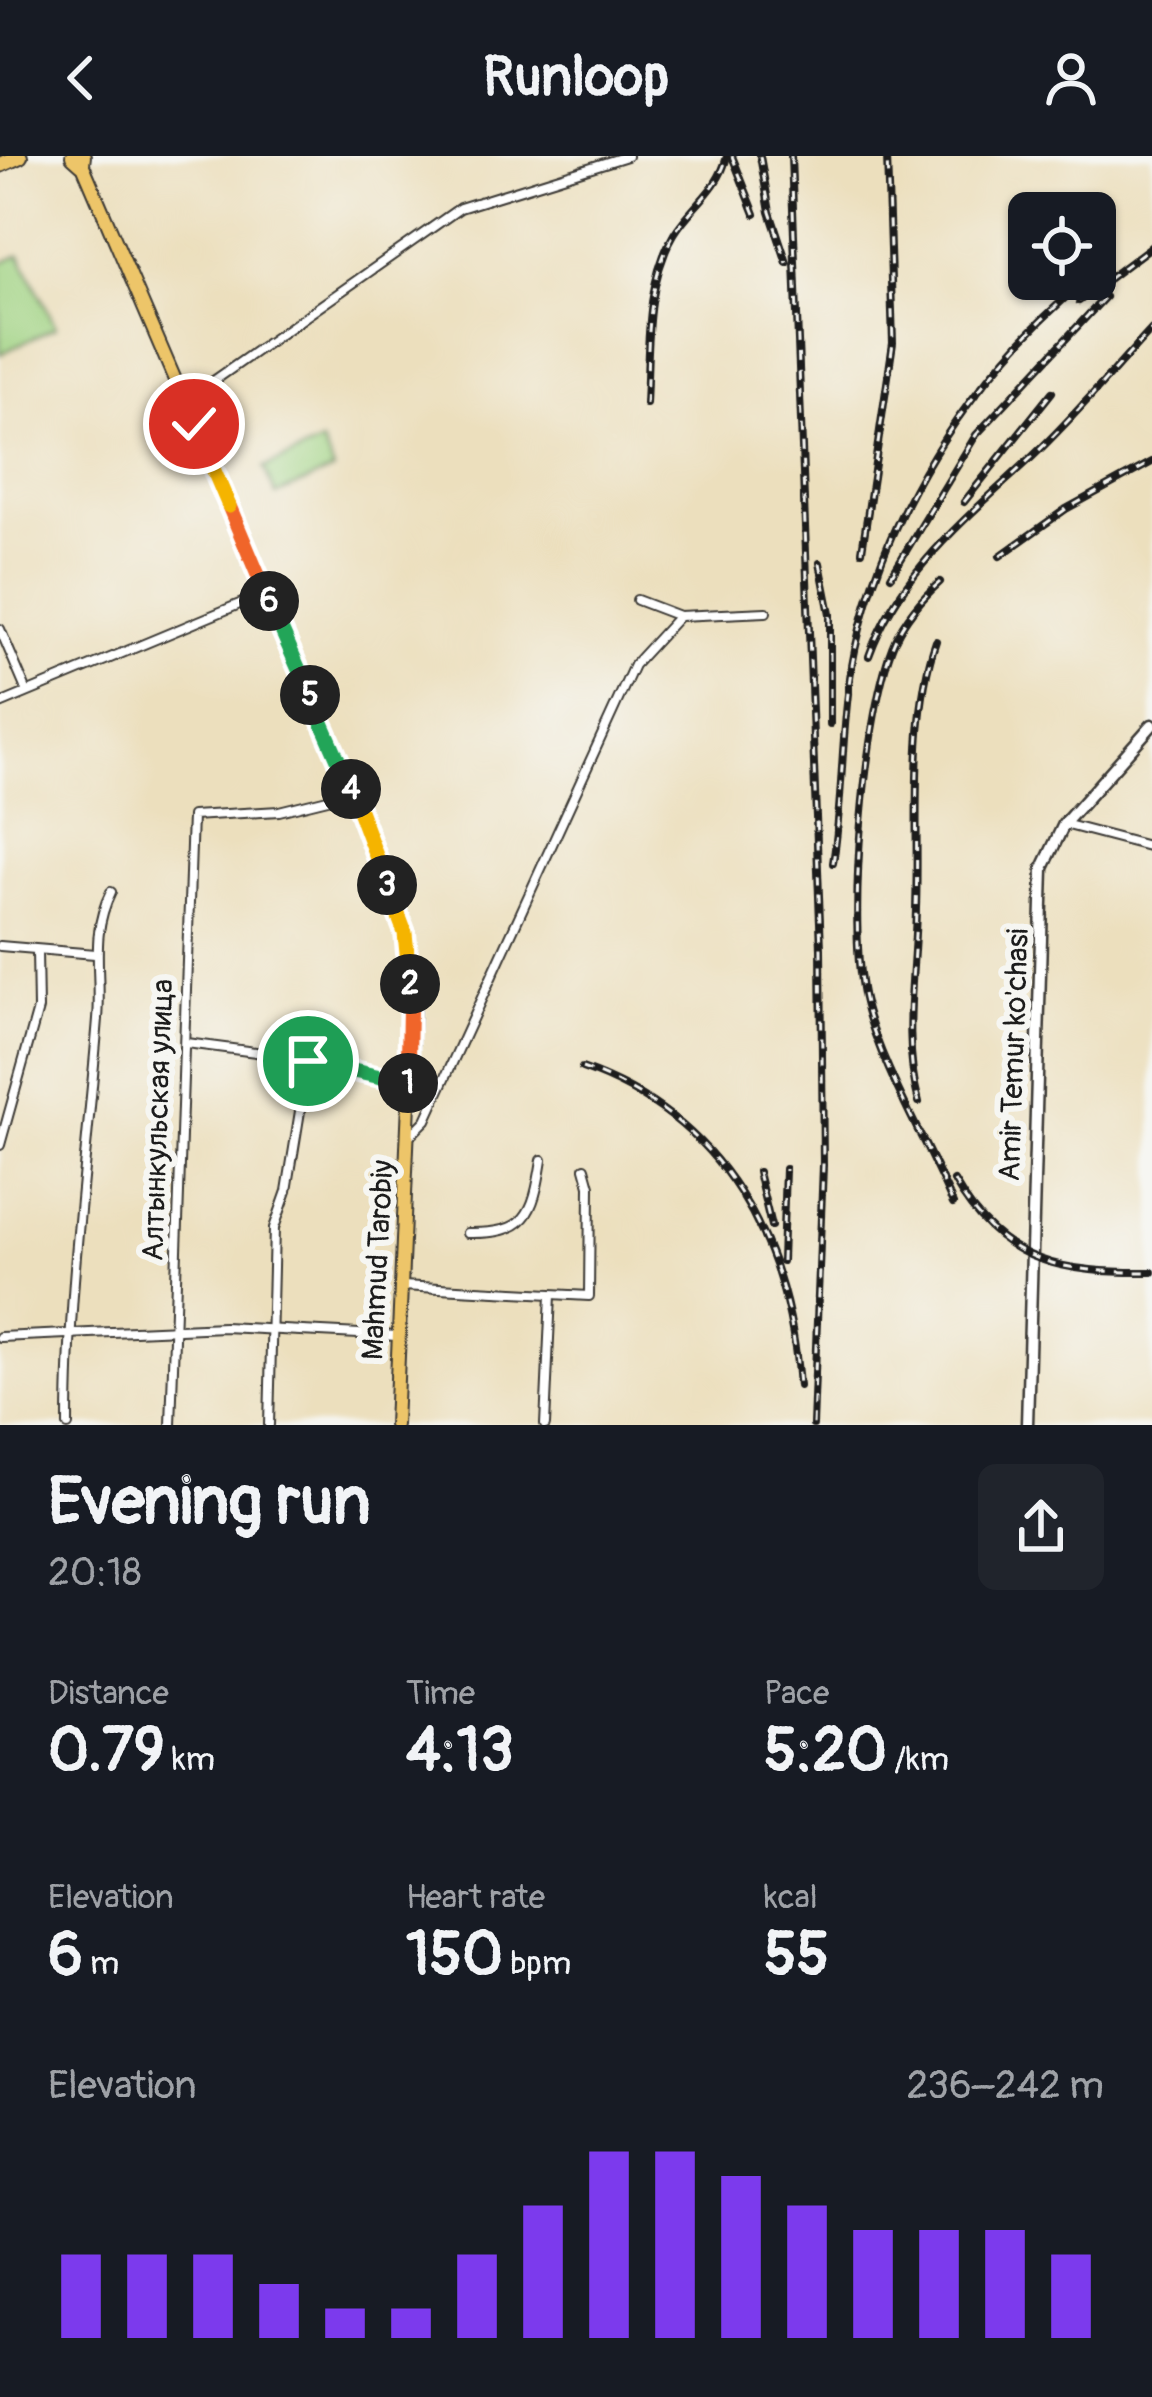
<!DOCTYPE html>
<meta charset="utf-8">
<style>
:root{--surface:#171b24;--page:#20242c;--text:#f1f3f6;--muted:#9ea1a6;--accent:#7c3aed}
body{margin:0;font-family:Pangolin,sans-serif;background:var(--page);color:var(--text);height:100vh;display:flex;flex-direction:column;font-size:45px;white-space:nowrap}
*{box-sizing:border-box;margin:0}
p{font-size:39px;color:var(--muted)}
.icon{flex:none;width:66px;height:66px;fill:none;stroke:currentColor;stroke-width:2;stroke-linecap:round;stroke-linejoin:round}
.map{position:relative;height:1269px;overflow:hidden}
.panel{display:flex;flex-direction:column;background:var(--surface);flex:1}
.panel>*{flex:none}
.controls{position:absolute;left:1008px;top:36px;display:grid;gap:24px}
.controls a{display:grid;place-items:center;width:108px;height:108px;border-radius:18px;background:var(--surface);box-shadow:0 3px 9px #0004;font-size:60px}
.pin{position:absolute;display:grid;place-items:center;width:102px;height:102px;color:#fff;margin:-51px;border:6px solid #fff;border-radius:50%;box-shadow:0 3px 12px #0007}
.km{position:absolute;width:60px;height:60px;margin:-30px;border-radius:50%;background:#222;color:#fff;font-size:33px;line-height:60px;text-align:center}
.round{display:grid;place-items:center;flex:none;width:126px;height:126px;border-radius:18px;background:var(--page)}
.headline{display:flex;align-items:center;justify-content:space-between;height:204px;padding:0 48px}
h1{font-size:66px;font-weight:800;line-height:90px}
.stats{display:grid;grid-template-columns:repeat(3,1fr);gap:18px;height:204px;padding:12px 48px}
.stats div{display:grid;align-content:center}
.stats b{font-size:60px;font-weight:800}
.stats small{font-size:33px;font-weight:400}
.stats p{font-size:33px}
.chart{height:336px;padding:24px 48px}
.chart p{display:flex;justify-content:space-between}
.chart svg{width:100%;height:216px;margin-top:12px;stroke:var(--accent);stroke-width:6}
header{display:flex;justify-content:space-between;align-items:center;height:156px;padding:0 48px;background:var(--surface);font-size:54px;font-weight:800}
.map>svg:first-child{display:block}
.green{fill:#a1d383;stroke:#5e7850;stroke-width:3}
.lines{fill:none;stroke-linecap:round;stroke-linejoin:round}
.minor-casing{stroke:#3b3934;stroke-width:12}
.tertiary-casing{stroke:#3b3934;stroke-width:15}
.primary-casing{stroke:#3b3934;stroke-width:16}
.trunk-casing{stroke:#3b3934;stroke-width:18}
.minor{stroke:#fff;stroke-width:8}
.tertiary{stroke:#fff;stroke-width:10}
.primary{stroke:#edc569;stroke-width:12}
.trunk{stroke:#edc569;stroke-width:14}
.rail-casing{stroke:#1c1c1c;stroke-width:8}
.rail{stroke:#f6f6f2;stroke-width:3;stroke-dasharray:9;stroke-linecap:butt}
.split-1-casing{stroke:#fff;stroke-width:24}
.split-2-casing{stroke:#fff;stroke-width:24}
.split-3-casing{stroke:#fff;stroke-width:24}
.split-4-casing{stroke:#fff;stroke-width:24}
.split-5-casing{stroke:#fff;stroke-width:24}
.split-6-casing{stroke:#fff;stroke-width:24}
.split-7-casing{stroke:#fff;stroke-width:24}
.split-8-casing{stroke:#fff;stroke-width:24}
.split-1{stroke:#22a559;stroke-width:15}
.split-2{stroke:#f0652b;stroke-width:15}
.split-3{stroke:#f5b400;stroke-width:15}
.split-4{stroke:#f5b400;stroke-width:15}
.split-5{stroke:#22a559;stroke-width:15}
.split-6{stroke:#22a559;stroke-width:15}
.split-7{stroke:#f0652b;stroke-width:15}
.split-8{stroke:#f5b400;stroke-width:15}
.labels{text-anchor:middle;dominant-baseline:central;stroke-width:12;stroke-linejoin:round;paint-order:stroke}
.street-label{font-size:30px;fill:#1c1c1c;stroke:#f6f6f2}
</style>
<header><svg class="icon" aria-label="back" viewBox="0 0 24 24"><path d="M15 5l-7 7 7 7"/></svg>Runloop<svg class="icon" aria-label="person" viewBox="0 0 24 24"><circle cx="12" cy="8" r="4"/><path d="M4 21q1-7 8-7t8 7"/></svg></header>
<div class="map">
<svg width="1152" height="1269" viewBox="0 0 1152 1269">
<rect width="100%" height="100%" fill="#f6f6f2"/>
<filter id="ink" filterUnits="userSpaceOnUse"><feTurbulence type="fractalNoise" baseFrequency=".00833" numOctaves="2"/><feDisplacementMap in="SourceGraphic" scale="24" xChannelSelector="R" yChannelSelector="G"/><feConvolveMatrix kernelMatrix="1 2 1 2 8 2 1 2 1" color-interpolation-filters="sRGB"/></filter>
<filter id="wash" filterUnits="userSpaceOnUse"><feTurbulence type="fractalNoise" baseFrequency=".004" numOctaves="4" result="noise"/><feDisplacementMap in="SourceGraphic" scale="48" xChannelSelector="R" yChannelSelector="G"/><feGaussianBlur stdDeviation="2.7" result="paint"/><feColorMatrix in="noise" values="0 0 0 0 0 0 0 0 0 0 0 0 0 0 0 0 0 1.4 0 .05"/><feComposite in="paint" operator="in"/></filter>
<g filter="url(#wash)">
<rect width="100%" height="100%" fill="#ecdfbd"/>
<!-- green -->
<g class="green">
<path d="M20,99l36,72 -56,27v-90z"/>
<path d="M322,287l12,27 -58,25 -12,-27z"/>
</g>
</g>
<g filter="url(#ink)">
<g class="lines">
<defs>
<g id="minor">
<path d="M185,245l275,-193 167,-52"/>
<path d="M637,444l42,16"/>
<path d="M0,473l27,63"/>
<path d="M0,548l266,-111"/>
<path d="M1064,668l88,23"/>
<path d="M0,790l95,8"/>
<path d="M186,887l93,12 130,28"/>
<path d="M410,980l16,-16 208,-455 45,-49 87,-4"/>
<path d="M0,989l38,-136 -1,-58"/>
<path d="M467,1077c60,1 66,-17 75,-73"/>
<path d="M402,1130l187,10 1,-110 -5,-18"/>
<path d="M0,1181l224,-10 174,9"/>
<path d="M68,1269c0,-135 19,-271 30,-406 4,-47 -9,-83 13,-127"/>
<path d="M171,1269l21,-609 87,-5 73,-18"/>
<path d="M269,1269l5,-197 13,-37 21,-129"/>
<path d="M545,1269l6,-130"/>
</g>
<path id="tertiary" d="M1027,1269l16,-557 21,-44 88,-99"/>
<path id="primary" d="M79,0l273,637 53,140 8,77 -18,415"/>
<g id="trunk">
<path d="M73,0l9,8 1,-8"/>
<path d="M0,9l20,-9"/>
</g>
</defs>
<!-- minor casing -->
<use href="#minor" class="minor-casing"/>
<!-- tertiary casing -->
<use href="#tertiary" class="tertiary-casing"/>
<!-- primary casing -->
<use href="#primary" class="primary-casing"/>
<!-- trunk casing -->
<use href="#trunk" class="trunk-casing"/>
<!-- minor -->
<use href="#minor" class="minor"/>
<!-- tertiary -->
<use href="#tertiary" class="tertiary"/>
<!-- primary -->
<use href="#primary" class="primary"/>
<!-- trunk -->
<use href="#trunk" class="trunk"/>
<defs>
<g id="rail">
<path d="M732,0l23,58"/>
<path d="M760,0l10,56 17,51"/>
<path d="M791,0l30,793 2,216 -10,260"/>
<path d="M1079,145l73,-55"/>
<path d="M646,248c3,-56 -1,-120 28,-170 17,-28 45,-44 53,-78"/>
<path d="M964,346l88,-110"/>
<path d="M862,395l31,-208 -6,-187"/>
<path d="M1000,400l66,-47 86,-47"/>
<path d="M820,407l10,51v110"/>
<path d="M891,420l85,-141 129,-138"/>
<path d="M940,426c-19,17 -34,35 -45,58 -31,70 -49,288 -30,363 17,66 61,138 88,201"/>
<path d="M869,500c30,-85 99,-139 163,-199 42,-40 80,-85 120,-128"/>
<path d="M833,707c10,-63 8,-128 18,-192 27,-155 117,-293 236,-392"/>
<path d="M582,912c142,50 207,175 217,318"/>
<path d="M919,946c-17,-60 -4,-132 -3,-194 3,-82 -7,-190 20,-267"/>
<path d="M758,1016l13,54"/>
<path d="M954,1025c48,84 110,92 198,91"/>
<path d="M782,1105l3,-92"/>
</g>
</defs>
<!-- rail casing -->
<use href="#rail" class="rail-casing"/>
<!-- rail -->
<use href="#rail" class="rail"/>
</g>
</g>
<g class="lines" filter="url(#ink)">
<defs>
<path id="split-1" d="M308,905l100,22"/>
<path id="split-2" d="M408,927l2,-99"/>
<path id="split-3" d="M387,729l18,48 5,51"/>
<path id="split-4" d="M351,633l36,96"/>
<path id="split-5" d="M310,539l41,94"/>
<path id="split-6" d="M269,445l41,94"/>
<path id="split-7" d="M229,350l40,95"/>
<path id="split-8" d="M194,268l35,82"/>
</defs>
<!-- split-1 casing -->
<use href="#split-1" class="split-1-casing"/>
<!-- split-2 casing -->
<use href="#split-2" class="split-2-casing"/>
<!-- split-3 casing -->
<use href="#split-3" class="split-3-casing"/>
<!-- split-4 casing -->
<use href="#split-4" class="split-4-casing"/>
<!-- split-5 casing -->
<use href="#split-5" class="split-5-casing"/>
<!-- split-6 casing -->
<use href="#split-6" class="split-6-casing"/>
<!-- split-7 casing -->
<use href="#split-7" class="split-7-casing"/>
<!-- split-8 casing -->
<use href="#split-8" class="split-8-casing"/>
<!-- split-1 -->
<use href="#split-1" class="split-1"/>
<!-- split-2 -->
<use href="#split-2" class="split-2"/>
<!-- split-3 -->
<use href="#split-3" class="split-3"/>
<!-- split-4 -->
<use href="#split-4" class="split-4"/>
<!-- split-5 -->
<use href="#split-5" class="split-5"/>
<!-- split-6 -->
<use href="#split-6" class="split-6"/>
<!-- split-7 -->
<use href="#split-7" class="split-7"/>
<!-- split-8 -->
<use href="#split-8" class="split-8"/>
</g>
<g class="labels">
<!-- street labels -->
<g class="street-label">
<text transform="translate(1014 899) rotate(-88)">Amir Temur ko'chasi</text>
<text transform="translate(158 964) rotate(-88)">Алтынкульская улица</text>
<text transform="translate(378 1104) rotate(-87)">Mahmud Tarobiy</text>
</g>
</g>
</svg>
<div class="controls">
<a><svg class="icon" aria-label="locate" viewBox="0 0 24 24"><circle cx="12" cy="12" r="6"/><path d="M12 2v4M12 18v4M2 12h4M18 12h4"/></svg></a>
</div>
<div class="pin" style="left:308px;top:905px;background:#1e9e55"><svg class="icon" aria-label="arrive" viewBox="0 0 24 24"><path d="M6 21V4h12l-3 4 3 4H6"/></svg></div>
<div class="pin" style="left:194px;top:268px;background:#d93025"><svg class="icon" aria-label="check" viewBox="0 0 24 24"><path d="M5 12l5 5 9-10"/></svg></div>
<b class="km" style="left:408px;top:927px">1</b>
<b class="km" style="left:410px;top:828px">2</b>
<b class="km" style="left:387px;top:729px">3</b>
<b class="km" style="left:351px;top:633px">4</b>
<b class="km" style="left:310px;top:539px">5</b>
<b class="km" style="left:269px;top:445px">6</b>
</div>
<section class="panel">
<div class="headline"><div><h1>Evening run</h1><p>20:18</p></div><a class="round"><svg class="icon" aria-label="share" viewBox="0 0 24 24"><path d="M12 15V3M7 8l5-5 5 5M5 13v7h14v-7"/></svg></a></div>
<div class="stats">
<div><p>Distance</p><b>0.79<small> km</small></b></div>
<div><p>Time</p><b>4:13</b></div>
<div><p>Pace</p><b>5:20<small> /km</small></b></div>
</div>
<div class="stats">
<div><p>Elevation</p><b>6<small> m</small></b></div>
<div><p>Heart rate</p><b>150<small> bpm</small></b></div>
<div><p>kcal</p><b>55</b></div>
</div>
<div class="chart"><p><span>Elevation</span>236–242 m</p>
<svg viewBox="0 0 160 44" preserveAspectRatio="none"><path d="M5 44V27M15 44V27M25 44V27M35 44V33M45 44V38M55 44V38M65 44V27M75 44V17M85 44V6M95 44V6M105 44V11M115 44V17M125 44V22M135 44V22M145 44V22M155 44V27"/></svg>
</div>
</section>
